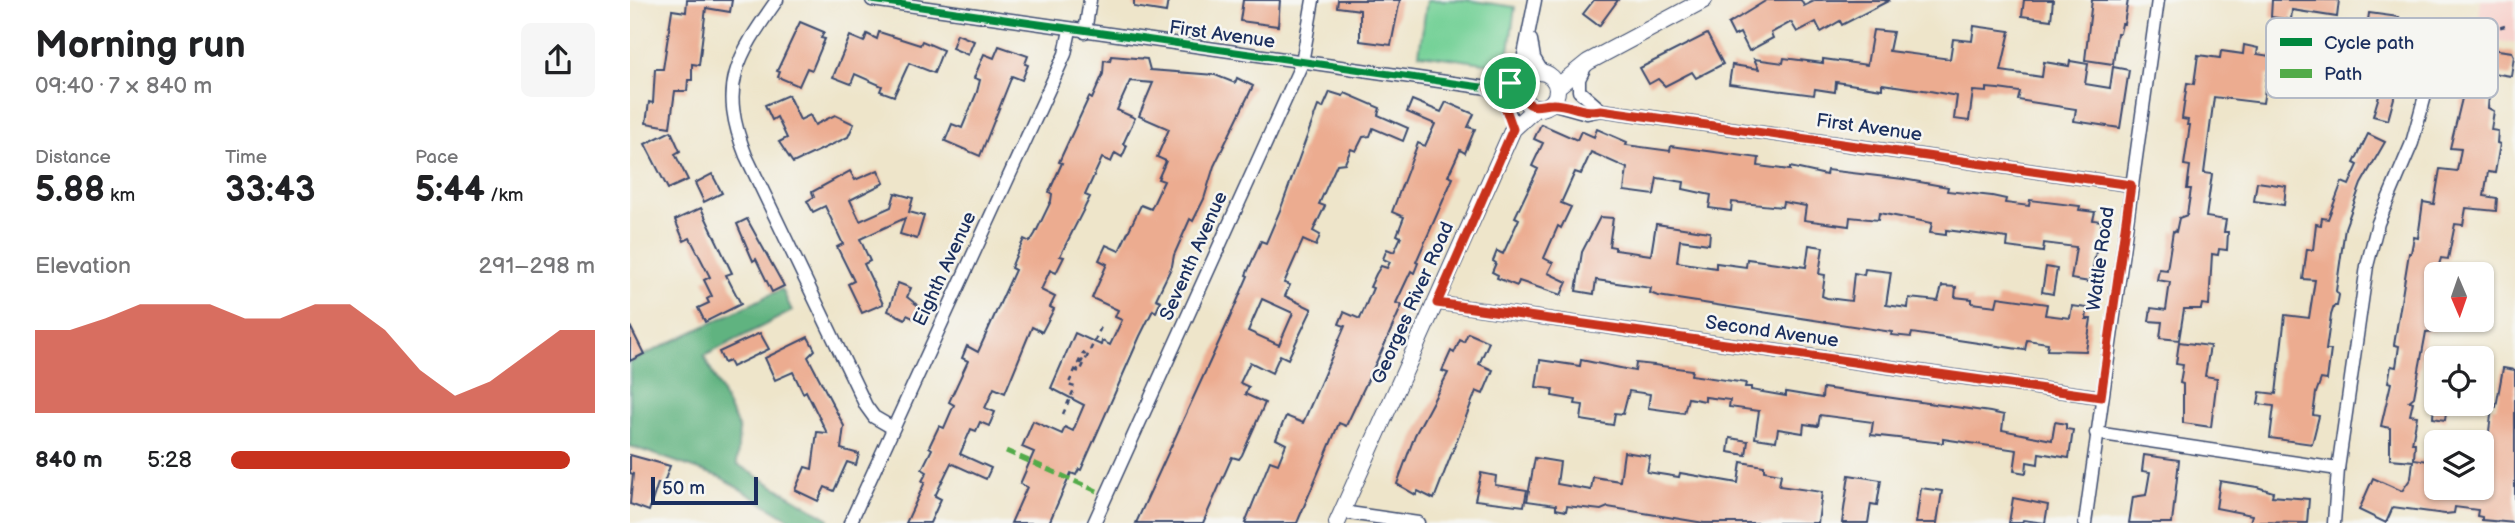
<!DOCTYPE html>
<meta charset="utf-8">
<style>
:root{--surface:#fff;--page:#f6f6f6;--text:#202124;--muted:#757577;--accent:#c8321e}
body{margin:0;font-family:"Balsamiq Sans",sans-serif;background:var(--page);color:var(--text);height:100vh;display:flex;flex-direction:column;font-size:26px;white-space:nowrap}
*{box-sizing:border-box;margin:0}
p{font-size:23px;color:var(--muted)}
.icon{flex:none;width:38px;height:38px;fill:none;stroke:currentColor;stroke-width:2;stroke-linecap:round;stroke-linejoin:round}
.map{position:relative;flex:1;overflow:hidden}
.panel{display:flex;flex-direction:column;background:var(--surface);width:630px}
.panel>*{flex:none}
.needle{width:46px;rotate:178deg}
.buttons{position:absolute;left:1794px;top:262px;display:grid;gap:14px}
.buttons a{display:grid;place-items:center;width:70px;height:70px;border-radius:10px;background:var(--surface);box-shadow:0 2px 5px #0004;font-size:35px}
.scale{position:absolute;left:21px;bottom:18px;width:107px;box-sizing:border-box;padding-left:7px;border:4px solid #1b2f5e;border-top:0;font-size:19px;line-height:24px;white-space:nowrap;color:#1b2f5e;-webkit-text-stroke:5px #f6f6f2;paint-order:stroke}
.pin{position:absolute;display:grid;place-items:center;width:60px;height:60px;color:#fff;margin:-30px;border:4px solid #fff;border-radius:50%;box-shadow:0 2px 7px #0007}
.round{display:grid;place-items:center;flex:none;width:74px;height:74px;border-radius:10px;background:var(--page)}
.summary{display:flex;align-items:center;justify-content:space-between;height:119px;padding:0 35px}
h1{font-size:38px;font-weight:800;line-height:52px}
.figures{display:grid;grid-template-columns:repeat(3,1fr);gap:10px;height:119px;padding:7px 35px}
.figures div{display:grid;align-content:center}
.figures b{font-size:35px;font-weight:800}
.figures small{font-size:19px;font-weight:400}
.figures p{font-size:19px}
.chart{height:196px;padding:14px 35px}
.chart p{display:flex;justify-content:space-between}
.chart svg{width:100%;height:126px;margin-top:7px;fill:var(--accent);opacity:.7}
ul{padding:0 35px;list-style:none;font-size:23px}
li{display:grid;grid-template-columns:112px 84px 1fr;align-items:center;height:52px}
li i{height:18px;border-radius:9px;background:var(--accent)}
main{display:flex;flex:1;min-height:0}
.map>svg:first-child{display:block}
.built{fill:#f7d0cb}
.green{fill:#76d198;stroke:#48807b;stroke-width:2}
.forest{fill:#60b380;stroke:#3e716f;stroke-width:2}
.building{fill:#ecac90;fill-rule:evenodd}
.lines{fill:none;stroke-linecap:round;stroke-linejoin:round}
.minor-casing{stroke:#3b4a6e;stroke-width:15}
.tertiary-casing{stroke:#3b4a6e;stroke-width:18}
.path{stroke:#3b4a6e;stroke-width:2.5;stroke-dasharray:5 5;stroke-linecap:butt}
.minor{stroke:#fff;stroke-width:12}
.tertiary{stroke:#fff;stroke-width:16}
.quiet{stroke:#52ab49;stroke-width:5;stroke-dasharray:10 5;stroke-linecap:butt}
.cycleway-casing{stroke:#f6f6f2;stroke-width:11}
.cycleway{stroke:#00873e;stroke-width:7}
.route-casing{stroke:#fff;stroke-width:14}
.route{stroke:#c8321e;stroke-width:9}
.labels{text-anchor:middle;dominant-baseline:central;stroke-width:5;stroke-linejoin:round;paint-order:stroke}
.street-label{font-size:19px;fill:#1b2f5e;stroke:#f6f6f2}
.key{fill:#f6f6f2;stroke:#b4bac6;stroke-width:2}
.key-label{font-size:19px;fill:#1b2f5e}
</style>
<main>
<section class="panel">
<div class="summary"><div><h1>Morning run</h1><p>09:40 · 7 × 840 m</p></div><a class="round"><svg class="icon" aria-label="share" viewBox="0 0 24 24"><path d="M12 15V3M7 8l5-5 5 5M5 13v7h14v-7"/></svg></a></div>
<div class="figures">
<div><p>Distance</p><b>5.88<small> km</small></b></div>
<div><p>Time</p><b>33:43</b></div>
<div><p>Pace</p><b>5:44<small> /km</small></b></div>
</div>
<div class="chart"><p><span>Elevation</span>291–298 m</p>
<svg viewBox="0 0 160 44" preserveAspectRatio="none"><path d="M0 44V15L10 15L20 11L30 6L40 6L50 6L60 11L70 11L80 6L90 6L100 15L110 29L120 38L130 33L140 24L150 15L160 15V44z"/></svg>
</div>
<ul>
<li><b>840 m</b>5:28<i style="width:93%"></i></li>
</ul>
</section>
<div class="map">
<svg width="1885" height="523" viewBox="0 0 1885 523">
<rect width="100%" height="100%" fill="#f6f6f2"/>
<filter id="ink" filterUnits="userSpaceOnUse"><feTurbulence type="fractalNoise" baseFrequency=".0143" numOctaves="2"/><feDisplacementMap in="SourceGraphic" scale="14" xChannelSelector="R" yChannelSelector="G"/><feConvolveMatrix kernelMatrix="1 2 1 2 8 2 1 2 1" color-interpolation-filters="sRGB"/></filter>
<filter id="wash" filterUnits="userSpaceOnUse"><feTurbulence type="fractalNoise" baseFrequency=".00686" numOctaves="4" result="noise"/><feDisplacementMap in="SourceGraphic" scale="28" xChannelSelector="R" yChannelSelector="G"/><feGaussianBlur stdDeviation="1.57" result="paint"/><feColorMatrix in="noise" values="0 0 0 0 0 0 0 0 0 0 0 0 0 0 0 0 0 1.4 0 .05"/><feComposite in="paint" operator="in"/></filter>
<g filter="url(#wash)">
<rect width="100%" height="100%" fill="#eee5ca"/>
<!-- built -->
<path class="built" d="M1851,0h34v43l-38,-5z"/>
<!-- green -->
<path class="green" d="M797,0h41l47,7 -7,51 -9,7 -80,-11z"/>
<!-- forest -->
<path class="forest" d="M152,289l10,22 -88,45 35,73 -2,35 92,55 -2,4h-31l-76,-46 -90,-31v-84z"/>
<g id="blocks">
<!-- building -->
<g class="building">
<path d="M57,0h45l-2,12 -24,-4 -7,57 -7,-1v16h-4l-1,11h-12l-5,36 -24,-4 3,-21 4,1 2,-34h8l9,-59 14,2z"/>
<path d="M504,0h34l-2,12 -32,-5z"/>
<path d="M613,0h37l-2,26 -38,-5z"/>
<path d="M708,0h62l-9,45 -31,-4v-31l-23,-3z"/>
<path d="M964,0h24l-19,26 -16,-12z"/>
<path d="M1137,0h34l3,6 12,-6h74l-48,25 -2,-4 -19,11 -5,-10 -19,10 -6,-10 -20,11 2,5 -24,13 -9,-18 -6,3 -6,-12z"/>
<path d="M1394,0h29l-2,20 -29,-4z"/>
<path d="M1462,0h36l-4,24h-2l-2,9h-3l-4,31 -28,-4z"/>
<path d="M1642,0h67l-2,17 -45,-7 -1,10 -20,-3z"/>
<path d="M1739,13l30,4 -1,3 8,2 -2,15 -3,-1 -3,22h3l-4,29 -9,33 -15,-4 11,-37 -3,-1 4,-25 -21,-3z"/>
<path d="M170,22l24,10 -3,6 4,1 -13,31 -5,-2 -8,18 -21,-9 2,-5 -3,-1z"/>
<path d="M1344,26l36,5 -9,40 41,6 2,-15 25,4 1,-5 18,3 -3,20 25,4 3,-21 16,3 -9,58 -46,-7 2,-12 -58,-9 2,-8 -22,-3 -11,-1v4l-14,-1 -4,30 -15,-2 3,-23 -27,-5 -48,-7v5l-46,-7 -1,10 -20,-3 -1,6 -85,-11 3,-19 27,4 -5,-10 29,4 1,-5 39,5v-4l44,6 6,-35 20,2 -4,19 61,8 3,-20 19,2z"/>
<path d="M249,32l41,13 2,-4 21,9 -9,23 -25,-10 -15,33 -14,-5 2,-5 -27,-12 -4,10 -18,-7 17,-41 14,6 3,-8 10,5z"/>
<path d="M327,34l17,7 -6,14 -16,-7z"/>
<path d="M1077,34l16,30 -27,14 -4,-6 -27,14 -7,-7 -9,5 -9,-16z"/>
<path d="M1614,45l14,3 -1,6 50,8 -2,18 -38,-5 -4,28 -49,-6 -10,76 8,1 -6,43 20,3 -2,12h4l-1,18 -8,-1 -1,6 -6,-1 -3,51 -7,-1 -1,5h-17l-5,31 -19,-2 2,-16 -13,-1 2,-13 15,2 4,-28 -13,-2 2,-11 8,1 6,-39 3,1 3,-14 8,-3 4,-26h-4l3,-23 -6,-1 6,-40h-3l1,-5 -6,-1 5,-36 7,1 4,-29 22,3 1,-7 22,3z"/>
<path d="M369,46l29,10 -3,8 3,1 -6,15 -10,-4 -32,80 -35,-15 7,-17 10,4 15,-36 3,-12 -6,-2 10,-24 10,4z"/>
<path d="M1861,49l21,3 2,4 -3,20 -19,-3 -3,23 -1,12 6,3 -3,19 7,1 -1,12 3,1 -5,29 -7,-1 -4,24 13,2 -1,13 -30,-3 -3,17 -8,-1 -7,35 -7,-1 -5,17v56l-10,1 -12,65 -5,4 4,1 -3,13 7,1 -5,27h3l-1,16 22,3v26h46l10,-81h4l7,-39 12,2v153l-33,-3v-3l-5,-1 1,-6 -23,-3 -1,6 -9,1 -52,-7 -7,16 -27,-13 14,-32 29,13 9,-13 2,-17 -23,-2v-31l-9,-2 10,-43 -3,-1 3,-16 5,1 3,-21 -5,-1 15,-92h2l3,-16 4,1 5,-36 11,2 6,-35 17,2 4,-22 -11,-1 14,-58 2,-5h4l8,-35 13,2z"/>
<path d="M481,56l36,3 3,11 65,5 20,8 2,-5 16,8 -39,80 -10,33 -11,22 -3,-2 -16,36 -2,11 -16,33 5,2 -5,11 -3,-2 -13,26 -59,134 -2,-1 -3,6 -5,-2 -22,50h-38l16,-36 -7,-3 14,-32 -12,-5 11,-26 29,13 3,-7 8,4 11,-26 -33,-17 24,-55 26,12 1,-4 8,4 12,-25 -7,-3 3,-7 -26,-12 15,-34 -8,-4 7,-15 13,6 22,-46 10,4 13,-28 -6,-2 8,-18 -9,-4 12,-28 -30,-13 14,-33 -23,-2 -13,29 18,8 -12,26 4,2 -5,11 -7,-4 -4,9 -9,-4 -17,37 5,2 -30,59 4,1 -8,16 -6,-3 -9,20 14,7 -5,10 4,2 -12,23 -10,-5 -27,66 -11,-5 -9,20 10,4 -6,14 -9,-4 -4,9 -5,-2 -11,25 31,14 -5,11 -35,-16 -16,33 6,3 -11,24h-24l19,-41 -3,-1 5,-9 -5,-3 10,-20 -3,-2 10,-21 5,2 10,-23 -5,-3 19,-41 -6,-3 5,-12 11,6 37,-82 -4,-2 4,-10 9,-19 6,3 5,-8 16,-33 1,-7 -3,-2 13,-29 -3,-1 30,-65 3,2 11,-25 1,-14 6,1z"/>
<path d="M700,92l13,4 2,-3 35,15 -2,7 30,13 -5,13 -30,-13 -3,8 -7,1 -7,14 -5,-2 -6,14 -8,1 -18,40 6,2 -12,25 7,4 -4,11 -13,-6 -19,43 6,2 -5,11 27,13 -24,50 -8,-4 -8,18 -22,-11 -10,21 9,4 -4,7 20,9 -23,52 -3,4 -7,-2 -29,66h-67l92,-201 20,-46 -2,-1 15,-34 5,2 15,-35 37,-102 5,2zM632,299l31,14 -14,32 -31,-14z"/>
<path d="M158,95l12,25 10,-5 5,10 20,-10 19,9 -6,13 -55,26 -14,-21 8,-4 -10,-21 -5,3 -7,-15z"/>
<path d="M782,100l29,12 5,-10 28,12 -6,13 7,2 -10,24 -5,-3 -12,26 5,2 -37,84 2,1 -4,10 -3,-2 -15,32 6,2 -19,43 -37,78 -7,-3 -42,100h-52l25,-62 8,3 8,-20 -10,-5 10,-23 17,7 42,-97 -6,-2 5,-12 16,7 13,-31 -3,-1 6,-13 5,-8 6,2 3,-6 -7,-3 4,-10 7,3 7,-15 -4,-2 7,-18 -12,-5 26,-69 7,3 10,-22 -28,-12z"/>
<path d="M911,124l36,16 4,-9 13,6 3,-8 30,13 -1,3 44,6 1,-5 88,12 -1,8 32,4v-3l36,8 1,-5 76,9 45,8 -1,4 45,5 14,3 -1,4 24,3 1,-6 50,6 -1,4 16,2 -2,8 9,1 -12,61 -19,-3 5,-32 -32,-4 -1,9 -36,-5 1,-9 -62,-8v5l-16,-2 2,-10 -53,-10 -1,7 -28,-3 -1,9 -45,-6 2,-14 -23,-4 -1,5 -50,-5 -1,9 -22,-3 2,-13 -28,-6 1,-7 -27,-4 -3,17 -30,-4 3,-23 -36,-16 -10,22 -6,-2 -14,31 10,4 -10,21 -3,-2 -14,32 9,5 -5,10 19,9 -6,13 -42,-14 -2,5 -20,-8 1,-3 -6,-3 4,-9 -3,-2 4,-10 6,3 16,-35 -4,-2 23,-48 -6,-3 11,-23 -9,-4z"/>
<path d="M41,131l9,20 -5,3 13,26 -20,9 -23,-45z"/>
<path d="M1738,134l17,8 -24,42 -16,44 -9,63 3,4 -2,11h-3l-3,9 -5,35h5l-4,30 -6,-1 -5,14 -3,22 6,1 -7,28 -42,-6 4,-32 -16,-2 2,-12 16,2 9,-79 24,3 6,-38 -12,-1 4,-30 6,1 3,-26 5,1 1,-7 6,1 14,-37 7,3 9,-20 -4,-2z"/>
<path d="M248,170l6,13 -34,17 10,21 31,-14 4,-14 18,5 -4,14 15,4 -7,23 -17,-5 5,-16 -45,21 10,22 -6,3 19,40 -21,9 -14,-29 6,-3 -17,-34 6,-3 -18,-38 -12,6 -6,-11 7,-4 -2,-5 38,-21 5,9z"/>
<path d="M82,174l10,19 -18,9 -9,-19z"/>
<path d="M1627,182l29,4 -2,19 -30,-4z"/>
<path d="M71,208l31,65 -6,2 15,29 -36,18 -7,-14 11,-5 -2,-4 5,-3 -8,-16 6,-3 -20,-39 -6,3 -9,-21z"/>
<path d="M970,217l13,1 -4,28 6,1v3l36,5 5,-31 54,8 -1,12 -29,-4 -3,22 39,6v-5l30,4 1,-8 59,8 3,-22 14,2 -4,27 6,1 -3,21 5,2 24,3 3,-28 10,2 1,-6 26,3 -5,33 22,3 1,-10 29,3 4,-15 14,1 -1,10 17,2v4l24,3 2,-9 49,7 -2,11 25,3 2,-12 16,2 -2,11h5l-5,32 -39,-1 1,-7 -21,-3 -2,10 -113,-17 -1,4 -20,-2 1,-3 -234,-36 -8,-3 1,-5 -55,-8 -2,14 -18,-3 6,-39z"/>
<path d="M117,219l37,67 -12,6 -16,-33 -3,2 -16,-37z"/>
<path d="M1416,267l11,2 -4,25 -11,-2z"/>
<path d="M268,283l13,5 -4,9 14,11 -6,11 -8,-4 -2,4 -17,-8z"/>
<path d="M0,326l14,28 -14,7z"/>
<path d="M130,333l9,16 -37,18 -3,-6 -5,2 -5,-11z"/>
<path d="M838,333l21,9 -10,22 14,6 -10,24 -7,-3 -42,108 -16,-8 -2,4 -19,-11 18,-49 33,-62 -6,-2 9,-20 3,2 6,-13 4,2z"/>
<path d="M178,337l7,13 -7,7 36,69 -3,23 18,5 -3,11 -9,-3 -13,29 -9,-4 -7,14 -23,-11 10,-23 7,2 5,-37 10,1 -21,-42 -3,2 -10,-21 -18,8 -10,-22z"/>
<path d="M1549,342l31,4 -5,30 12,2 -6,49 -28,-4v-39l-3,-1 3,-18 -7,-1z"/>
<path d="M910,360l40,6 1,-6 54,11 1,-8 18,2 38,5 -1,5 55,8 -1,4h6v3l35,6v-4l36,6 1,-10 167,24 14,3 -2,15 50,10 3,-18 11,2v5l7,1 -4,28 -30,-5 -1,11 -11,-2 -1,11 -12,-2 3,-21 -74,-11v4l-72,-8 2,-13 -53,-7 -2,11 -14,-2 -1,9 -25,-4 -2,12 -21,-3 4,-27 -30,-4 1,-7 -25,-3v4l-17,-3 -4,15 -36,-5 2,-14 -21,-3 -6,23 -8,-1 -2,12 -32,-5 2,-15 -8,-1 1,-4 -24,-4 1,-7 -17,-2z"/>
<path d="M1804,404l13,2 -2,14 -12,-2z"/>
<path d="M1100,438l18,3 -2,14 -18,-3z"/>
<path d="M994,452l26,4 -3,16 32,5 1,-4 58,10 3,-21 23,4v5l17,3 -2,12 43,6 -4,31h-114l-96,-16 -7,3 -34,-4 -1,5 -10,-2v-4l-29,-4 8,-43 25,4 -3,22 34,6 2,-13 27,4z"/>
<path d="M0,455l40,11 -7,19 -5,-2 -9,28 -19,-7 3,-30 -3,-1z"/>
<path d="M1514,455l35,5 -7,63h-43l4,-26 13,-2 4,-23 -8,-1z"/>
<path d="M851,473l15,3 -1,9 32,5 -3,16 -49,-6z"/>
<path d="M1219,475l32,5 -4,25 -6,-1 -3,19h-26z"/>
<path d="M1590,481l37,6 16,5 -1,4 37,3 -2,24 -57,-1 2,-7 -36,-7z"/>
<path d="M1291,488l21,3 -5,32h-21z"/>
<path d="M1383,498l35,7 -3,18 -22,-3 -1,3h-13z"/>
</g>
</g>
</g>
<g filter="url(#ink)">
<use href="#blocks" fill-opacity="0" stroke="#3b4a6e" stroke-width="2"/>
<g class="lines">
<defs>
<g id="minor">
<path d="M147,0c-41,58 -59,86 -31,156l120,250 8,11 19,11"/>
<path d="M242,0l616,88 37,-8"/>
<path d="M455,32l5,-32"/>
<path d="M901,40l3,18 9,15"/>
<path d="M955,67l-6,12v12l22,19"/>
<path d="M895,79l-2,-19 12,-60"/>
<path d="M858,88l14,10 21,-1"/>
<path d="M872,98l10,21"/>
<path d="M921,103l36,10 14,-3 530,75"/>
<path d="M807,303l664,94"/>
<path d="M1466,433l242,36"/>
<path d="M712,512l76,11"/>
<path d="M220,523l215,-469 5,-24"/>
<path d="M464,523l208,-460 11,-63"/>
<path d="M1455,523l73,-523"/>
<path d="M1704,523l4,-54 29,-203 11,-43 34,-80 27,-98"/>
</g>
<g id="tertiary">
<circle cx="909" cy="90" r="18"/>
<path d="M927,87l31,-25 116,-62"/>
<path d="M707,523l176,-394 24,-22"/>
</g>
</defs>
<!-- minor casing -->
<use href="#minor" class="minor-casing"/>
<!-- tertiary casing -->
<use href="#tertiary" class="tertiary-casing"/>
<!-- path -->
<g class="path">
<path d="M1822,41l53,-15"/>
<path d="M433,414l12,-27 -7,-2 15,-32 2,2 -8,16 3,1 21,-45"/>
</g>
<!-- minor -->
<use href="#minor" class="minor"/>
<!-- tertiary -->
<use href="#tertiary" class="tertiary"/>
<!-- quiet -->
<path class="quiet" d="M376,451l91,40"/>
<defs>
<g id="cycleway">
<path d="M242,0l616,88 37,-9"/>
<path d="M921,103l36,10 14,-3 530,75"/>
<path d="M807,303l664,94"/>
</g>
</defs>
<!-- cycleway casing -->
<use href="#cycleway" class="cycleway-casing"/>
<!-- cycleway -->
<use href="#cycleway" class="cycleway"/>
</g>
</g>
<g class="lines" filter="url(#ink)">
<defs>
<path id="route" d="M895,80l-2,17c9,14 16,7 29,7 17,-1 30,10 49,6l530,75 -30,212 -664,-94 76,-174 -11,-31 -14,-9z"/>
</defs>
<!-- route casing -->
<use href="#route" class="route-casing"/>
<!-- route -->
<use href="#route" class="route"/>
</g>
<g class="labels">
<!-- street labels -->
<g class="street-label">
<text transform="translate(592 35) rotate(8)">First Avenue</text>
<text transform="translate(1239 128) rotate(8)">First Avenue</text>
<text transform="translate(564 256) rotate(-66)">Seventh Avenue</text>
<text transform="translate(1471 259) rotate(-82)">Wattle Road</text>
<text transform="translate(315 269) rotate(-65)">Eighth Avenue</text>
<text transform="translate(783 303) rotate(-66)">Georges River Road</text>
<text transform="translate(1142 332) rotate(8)">Second Avenue</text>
</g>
</g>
<!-- legend -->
<rect x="1636" y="18" width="232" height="80" rx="10" class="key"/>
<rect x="1650" y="38" width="32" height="8" fill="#00873e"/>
<rect x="1650" y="69" width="32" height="9" fill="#52ab49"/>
<g class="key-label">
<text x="1694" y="49">Cycle path</text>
<text x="1694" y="80">Path</text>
</g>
</svg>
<div class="buttons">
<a><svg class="needle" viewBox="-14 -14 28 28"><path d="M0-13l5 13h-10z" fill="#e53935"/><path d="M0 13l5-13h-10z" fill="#757577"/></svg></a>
<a><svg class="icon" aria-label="locate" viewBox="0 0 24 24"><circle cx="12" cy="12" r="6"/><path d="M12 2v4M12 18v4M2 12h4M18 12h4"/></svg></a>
<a><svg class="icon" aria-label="layers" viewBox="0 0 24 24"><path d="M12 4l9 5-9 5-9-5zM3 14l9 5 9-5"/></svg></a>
</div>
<div class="scale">50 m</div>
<div class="pin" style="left:880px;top:83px;background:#1e9e55"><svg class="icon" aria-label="arrive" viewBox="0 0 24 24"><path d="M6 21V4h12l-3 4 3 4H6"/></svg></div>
</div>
</main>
